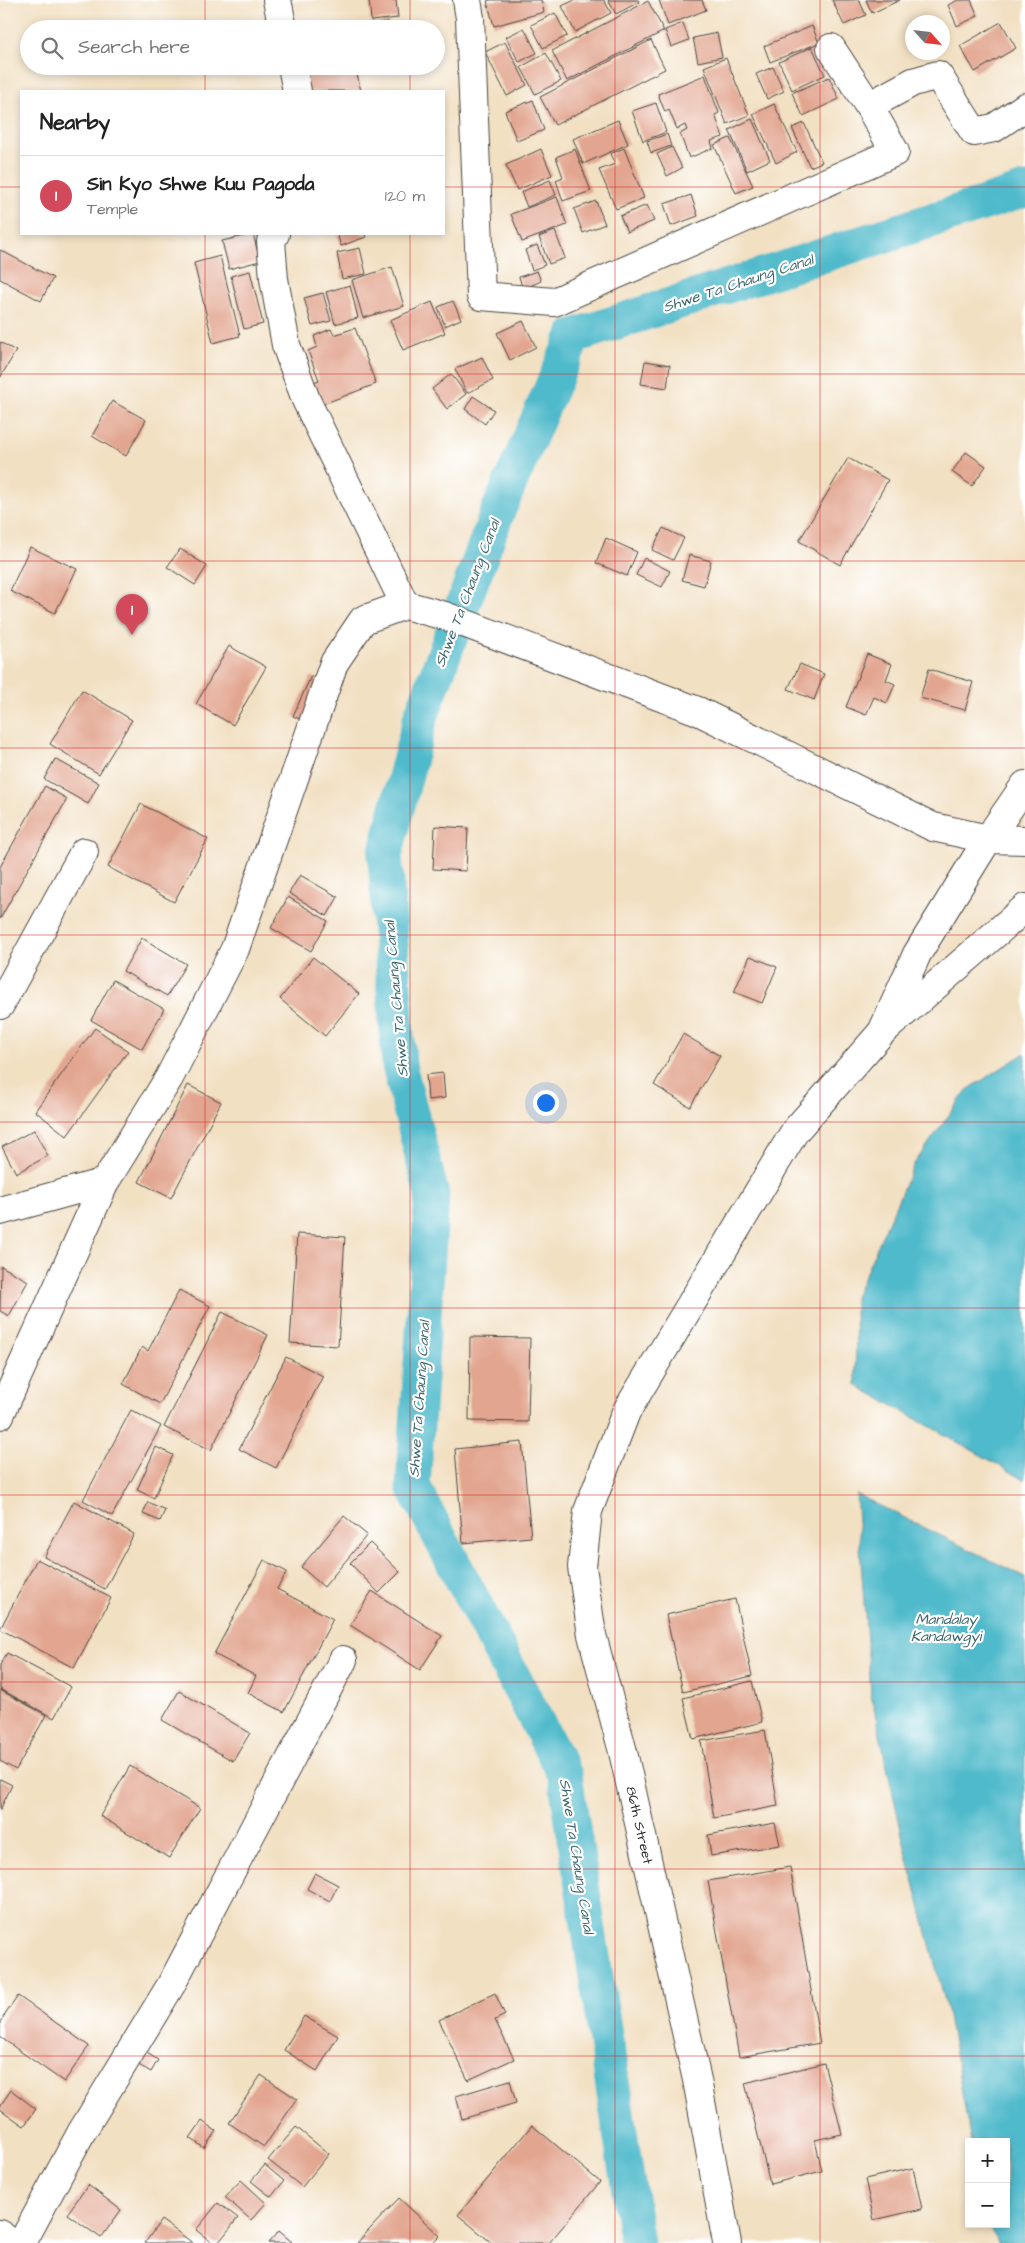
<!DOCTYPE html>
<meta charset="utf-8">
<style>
:root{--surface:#fff;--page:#f2f2f2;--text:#222;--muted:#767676;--line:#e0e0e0;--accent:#d1495b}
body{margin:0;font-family:"Architects Daughter",sans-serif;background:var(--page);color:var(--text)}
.controls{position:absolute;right:15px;bottom:15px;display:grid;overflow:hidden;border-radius:0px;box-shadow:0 2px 8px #0003}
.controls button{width:45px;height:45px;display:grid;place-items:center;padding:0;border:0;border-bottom:1px solid var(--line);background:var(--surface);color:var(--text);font:25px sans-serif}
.compass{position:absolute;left:905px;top:15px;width:45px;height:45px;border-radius:50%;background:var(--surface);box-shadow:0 2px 8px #0003;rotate:117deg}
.you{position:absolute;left:545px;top:1102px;width:18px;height:18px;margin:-12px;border:4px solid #fff;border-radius:50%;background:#1a73e8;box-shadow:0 0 0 8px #1a73e833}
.badge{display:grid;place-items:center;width:32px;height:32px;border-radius:50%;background:var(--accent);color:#fff;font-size:16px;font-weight:700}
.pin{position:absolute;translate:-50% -41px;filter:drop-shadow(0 1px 2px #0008)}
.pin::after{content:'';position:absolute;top:26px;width:18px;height:15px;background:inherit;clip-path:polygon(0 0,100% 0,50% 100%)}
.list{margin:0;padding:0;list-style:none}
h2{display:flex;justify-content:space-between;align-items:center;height:65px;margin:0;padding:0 20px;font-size:21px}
h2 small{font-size:16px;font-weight:400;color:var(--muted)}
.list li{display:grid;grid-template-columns:32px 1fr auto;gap:15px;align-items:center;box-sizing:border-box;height:80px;padding:0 20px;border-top:1px solid var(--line)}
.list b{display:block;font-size:19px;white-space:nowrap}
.list p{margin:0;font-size:16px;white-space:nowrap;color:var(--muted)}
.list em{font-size:16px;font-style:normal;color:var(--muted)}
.icon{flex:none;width:28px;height:28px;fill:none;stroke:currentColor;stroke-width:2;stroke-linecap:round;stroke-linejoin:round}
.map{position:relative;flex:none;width:1025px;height:2243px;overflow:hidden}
.search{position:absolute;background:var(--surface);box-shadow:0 2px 8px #0003;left:20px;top:20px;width:425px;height:55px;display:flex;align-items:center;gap:12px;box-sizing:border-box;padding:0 18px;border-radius:28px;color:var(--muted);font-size:19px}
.panel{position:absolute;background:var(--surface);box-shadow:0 2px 8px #0003;left:20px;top:90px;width:425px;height:145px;border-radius:0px}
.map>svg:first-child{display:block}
</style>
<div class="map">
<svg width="1025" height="2243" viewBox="0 0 1025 2243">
<rect width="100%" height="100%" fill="#fff"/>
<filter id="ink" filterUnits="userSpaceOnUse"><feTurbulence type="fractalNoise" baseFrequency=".02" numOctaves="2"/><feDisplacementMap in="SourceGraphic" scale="10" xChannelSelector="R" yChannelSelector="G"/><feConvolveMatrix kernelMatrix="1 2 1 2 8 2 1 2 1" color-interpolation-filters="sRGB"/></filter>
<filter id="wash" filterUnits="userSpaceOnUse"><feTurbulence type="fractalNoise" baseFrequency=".0096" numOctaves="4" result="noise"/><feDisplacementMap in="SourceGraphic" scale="20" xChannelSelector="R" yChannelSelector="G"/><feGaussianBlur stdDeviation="1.12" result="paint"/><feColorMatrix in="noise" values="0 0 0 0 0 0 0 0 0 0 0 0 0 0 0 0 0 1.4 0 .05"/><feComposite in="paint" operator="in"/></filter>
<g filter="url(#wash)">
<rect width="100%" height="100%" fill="#f2e0c3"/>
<g fill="#4fbacb" stroke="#3d727b">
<polygon points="1025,1053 1025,1480 856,1385 855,1297 914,1164 967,1090"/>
<polygon points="856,1494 1025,1577 1025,2243 997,2243 990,2224 1006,2224 1006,2142 971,2142 947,2010 905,1848 871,1695"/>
</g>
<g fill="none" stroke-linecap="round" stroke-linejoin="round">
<polyline stroke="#4fbacb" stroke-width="35" points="637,2243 565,1775 413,1486 432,1195 399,1065 385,855 421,716 498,511 574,336 1025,190"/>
</g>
<g id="blocks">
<g fill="#e2a58f">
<polygon points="369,0 396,0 398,18 371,21"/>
<polygon points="491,0 541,0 544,12 494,26 487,1"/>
<polygon points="575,0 604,0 611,13 575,32 562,6"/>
<polygon points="608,0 638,0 639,2 616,14"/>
<polygon points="659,0 702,0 706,10 668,25"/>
<polygon points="832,0 859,0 866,15 844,25"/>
<polygon points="866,0 900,0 872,13"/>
<polygon points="958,0 971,0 978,16 957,26 948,5"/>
<polygon points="648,1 664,31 567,81 552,51"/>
<polygon points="555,13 567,36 543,48 531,25"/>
<polygon points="388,22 389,29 368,29 368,25"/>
<polygon points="1001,22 1016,48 975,72 960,46"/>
<polygon points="683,23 689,40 671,47 665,30"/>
<polygon points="812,26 819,43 770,62 764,46"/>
<polygon points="524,28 537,53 519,62 506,37"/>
<polygon points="717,33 722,57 698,62 693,38"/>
<polygon points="651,40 665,69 555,125 540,97"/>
<polygon points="505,42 527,85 507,96 485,52"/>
<polygon points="812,47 825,75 792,90 779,62"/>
<polygon points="546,53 561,81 535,94 521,67"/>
<polygon points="726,58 749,115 727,124 704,67"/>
<polygon points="295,66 355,66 361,91 302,91"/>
<polygon points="773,67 784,91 767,99 756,74"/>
<polygon points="705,75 719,113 715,115 723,137 711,141 713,148 689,158 680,134 687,130 685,125 677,129 669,110 665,112 658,94"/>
<polygon points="829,77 839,99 803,116 792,93"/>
<polygon points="533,100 544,130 517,141 505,111"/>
<polygon points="656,103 666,132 643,141 632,111"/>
<polygon points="774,104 797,152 776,163 753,114"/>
<polygon points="752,119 770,160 747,171 729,130"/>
<polygon points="618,120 628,144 583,164 573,139"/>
<polygon points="804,123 822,162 810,167 792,128"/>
<polygon points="667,134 671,146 651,153 647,141"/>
<polygon points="730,138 753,186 736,193 714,145"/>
<polygon points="672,147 682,168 667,176 657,154"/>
<polygon points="624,148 644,198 616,209 599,170 615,164 610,154"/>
<polygon points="541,149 552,175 517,190 506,165"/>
<polygon points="575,149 591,191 563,201 556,180 563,177 556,157"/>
<polygon points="550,180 556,195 527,207 521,192"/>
<polygon points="691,195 698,216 671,226 664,204"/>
<polygon points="557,197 567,225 522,242 511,214"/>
<polygon points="596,201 605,224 583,233 574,209"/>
<polygon points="647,205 654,221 627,232 620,216"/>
<polygon points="555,231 565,258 549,264 539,237"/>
<polygon points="253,234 260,261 229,269 222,241"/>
<polygon points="337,234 365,234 366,237 341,246"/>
<polygon points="537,245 545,265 532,270 525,250"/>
<polygon points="360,248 366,274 342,279 337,253"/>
<polygon points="0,250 53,278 41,301 0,279"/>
<polygon points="220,256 240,336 213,343 194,263"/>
<polygon points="392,267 404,306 363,318 352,280"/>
<polygon points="250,271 263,324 244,329 231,276"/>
<polygon points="537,271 541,281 523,289 519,277"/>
<polygon points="350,285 358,318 335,324 326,292"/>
<polygon points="323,293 331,321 312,326 304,298"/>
<polygon points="453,301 461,319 445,326 438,307"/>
<polygon points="432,302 445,333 403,350 390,320"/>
<polygon points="523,321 536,347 510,360 497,333"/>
<polygon points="355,328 376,384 323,404 314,382 319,380 308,351 317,347 314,336 331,329 334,335"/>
<polygon points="0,342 16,351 0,378"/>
<polygon points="482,357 493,380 467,393 455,369"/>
<polygon points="645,361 670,365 667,388 641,384"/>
<polygon points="451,374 466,394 447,409 432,389"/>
<polygon points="473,396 494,410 485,424 465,409"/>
<polygon points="112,401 146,420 126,456 92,436"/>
<polygon points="966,452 986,466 972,486 952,472"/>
<polygon points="848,458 888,480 840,565 799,541"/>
<polygon points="663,528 684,538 673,560 652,550"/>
<polygon points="606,538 637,552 627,576 596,563"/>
<polygon points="30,547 77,569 55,613 10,591"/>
<polygon points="180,549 207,566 195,585 167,567"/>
<polygon points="689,555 711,561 704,586 682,580"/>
<polygon points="644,558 670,571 662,587 636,575"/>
<polygon points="229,646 266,667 233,725 196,704"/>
<polygon points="867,654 892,664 886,680 895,684 887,703 874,697 866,715 846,707"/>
<polygon points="800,664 824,674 814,700 788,689"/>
<polygon points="929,669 973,682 965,710 920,698"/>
<polygon points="311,676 325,683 306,722 293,716"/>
<polygon points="82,690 132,720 99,774 50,744"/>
<polygon points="55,759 99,783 88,804 44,779"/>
<polygon points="45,786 67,799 0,919 0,867"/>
<polygon points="141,804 208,839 174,902 108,867"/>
<polygon points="435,826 468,828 466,871 433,869"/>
<polygon points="300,875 338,897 327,916 289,893"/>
<polygon points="288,897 328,921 311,951 271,928"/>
<polygon points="142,938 186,964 167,996 123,971"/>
<polygon points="750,956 777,967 762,1003 734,992"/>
<polygon points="313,957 359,994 325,1036 280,999"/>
<polygon points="113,980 164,1009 142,1049 91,1020"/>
<polygon points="95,1028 128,1051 67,1136 35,1111"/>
<polygon points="683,1034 720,1056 690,1107 654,1085"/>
<polygon points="443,1073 445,1098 428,1100 426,1075"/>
<polygon points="188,1085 221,1102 171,1198 139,1182"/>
<polygon points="34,1130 48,1156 16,1173 2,1147"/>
<polygon points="297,1234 345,1237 338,1346 290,1343"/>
<polygon points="1,1266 28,1281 9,1316 0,1311"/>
<polygon points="179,1290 210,1306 160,1404 123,1384 142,1347 148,1351"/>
<polygon points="222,1312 268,1335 211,1450 164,1427"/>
<polygon points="470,1337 530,1338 528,1422 469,1421"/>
<polygon points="286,1357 323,1376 276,1468 239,1449"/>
<polygon points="131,1410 161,1426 112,1516 83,1500"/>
<polygon points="522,1442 531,1537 463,1543 455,1449"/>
<polygon points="156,1447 173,1455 154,1498 137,1490"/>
<polygon points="74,1501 134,1534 105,1589 44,1557"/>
<polygon points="148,1502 165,1510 160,1521 143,1514"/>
<polygon points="344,1516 367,1535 324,1587 301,1567"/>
<polygon points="370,1543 400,1572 379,1593 350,1563"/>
<polygon points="37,1559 111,1598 74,1668 0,1629"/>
<polygon points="264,1560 287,1572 277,1589 333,1619 284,1712 248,1693 256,1676 214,1654"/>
<polygon points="372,1591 442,1636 420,1670 350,1625"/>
<polygon points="735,1599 752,1676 683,1692 666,1615"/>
<polygon points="7,1653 71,1687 54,1718 0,1689 0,1665"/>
<polygon points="752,1681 762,1722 693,1739 683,1698"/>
<polygon points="0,1690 46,1715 16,1770 0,1761"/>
<polygon points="179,1691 250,1733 233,1761 162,1720"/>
<polygon points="765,1730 778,1806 714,1818 701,1741"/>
<polygon points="130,1766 200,1808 169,1858 100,1816"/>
<polygon points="0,1779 12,1785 0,1810"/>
<polygon points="775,1823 780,1845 711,1856 708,1835"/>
<polygon points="790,1867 820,2043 739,2057 708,1881"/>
<polygon points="315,1873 338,1885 330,1901 307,1889"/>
<polygon points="495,1993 505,2015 495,2020 514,2059 468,2080 439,2020"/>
<polygon points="18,1996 89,2046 64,2082 0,2037 0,2022"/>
<polygon points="304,2016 338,2036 317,2071 284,2050"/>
<polygon points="142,2050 158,2060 151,2072 135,2063"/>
<polygon points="824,2063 842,2134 815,2140 822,2171 770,2184 745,2083"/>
<polygon points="261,2075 297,2099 264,2147 229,2123"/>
<polygon points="510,2080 516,2103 462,2119 456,2096"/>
<polygon points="11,2090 36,2109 24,2126 0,2109 0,2106"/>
<polygon points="202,2121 216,2131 204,2148 190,2138"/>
<polygon points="532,2125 600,2182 549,2243 492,2243 458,2215"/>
<polygon points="296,2127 329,2154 302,2187 268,2160"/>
<polygon points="265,2165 284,2181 271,2197 251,2181"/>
<polygon points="913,2168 922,2209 874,2220 865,2179"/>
<polygon points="241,2180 266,2203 251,2220 225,2197"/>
<polygon points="88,2185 121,2210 101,2238 67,2214"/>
<polygon points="399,2198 440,2236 433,2243 357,2243"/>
<polygon points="218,2203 238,2218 218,2243 213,2243 196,2230"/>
<polygon points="161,2220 193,2243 145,2243"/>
<polygon points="279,2231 293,2243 268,2243"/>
</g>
</g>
</g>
<g filter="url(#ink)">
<use href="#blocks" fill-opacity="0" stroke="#494642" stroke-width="1"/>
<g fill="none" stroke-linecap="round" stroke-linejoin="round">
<g stroke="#494642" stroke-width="30">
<g id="minor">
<polyline points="277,0 283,29"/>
<polyline points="467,0 470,18 481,296 554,302 895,152 869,106 831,48"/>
<polyline points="292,66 297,91"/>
<polyline points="869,106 913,82 938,75 974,132 994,128 1025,107"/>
<polyline points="275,234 271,241 274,279 286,345 306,400 405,605"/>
<polyline points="0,1005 84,852"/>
<polyline points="882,1032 917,954 988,839 1025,785"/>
<polyline points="0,1211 105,1182"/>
<polyline points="0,1415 105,1182 169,1078 235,949 334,663 363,620 405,605 445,616 698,711 933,827 988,839 1025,840"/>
<polyline points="22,2243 81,2133 171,1985 343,1660"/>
</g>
</g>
<g stroke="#494642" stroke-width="30">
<polyline id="secondary" points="727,2243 697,2080 623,1752 592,1635 582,1567 588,1511 626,1412 795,1131 882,1032 1025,908"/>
</g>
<g stroke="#494642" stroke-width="30">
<polyline id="primary" points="0,2234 10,2243"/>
</g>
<use href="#minor" stroke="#fff" stroke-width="28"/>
<use href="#secondary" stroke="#fff" stroke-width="28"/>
<use href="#primary" stroke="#fff" stroke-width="28"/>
</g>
</g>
<path fill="none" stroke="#d62828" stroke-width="1" stroke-opacity="0.55" d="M205,0V29M410,0V29M615,0V2243M820,0V2243M205,66V91M410,66V91M0,187H21M444,187H1025M205,234V2243M410,234V2243M0,374H1025M0,561H1025M0,748H1025M0,935H1025M0,1122H1025M0,1308H1025M0,1495H1025M0,1682H1025M0,1869H1025M0,2056H1025"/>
<g text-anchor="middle" stroke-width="4.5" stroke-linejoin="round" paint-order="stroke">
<g font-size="14" fill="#2b2b2b" stroke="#fff">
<text transform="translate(640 1825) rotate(77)" y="5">86th Street</text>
</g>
<g font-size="15" font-style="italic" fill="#39646b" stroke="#fff">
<text transform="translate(738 283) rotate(-18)" y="5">Shwe Ta Chaung Canal</text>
<text transform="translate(467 593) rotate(-69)" y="5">Shwe Ta Chaung Canal</text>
<text transform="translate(396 999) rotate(-95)" y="5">Shwe Ta Chaung Canal</text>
<text transform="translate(419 1399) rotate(-86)" y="5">Shwe Ta Chaung Canal</text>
<text x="946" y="1624">Mandalay<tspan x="946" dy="17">Kandawgyi</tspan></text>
<text transform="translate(577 1856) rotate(81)" y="5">Shwe Ta Chaung Canal</text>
</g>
</g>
</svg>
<div class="controls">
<button>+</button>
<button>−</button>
</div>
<svg class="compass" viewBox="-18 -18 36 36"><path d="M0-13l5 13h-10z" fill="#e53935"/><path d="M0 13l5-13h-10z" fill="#767676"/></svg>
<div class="you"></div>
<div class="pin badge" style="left:132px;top:635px">1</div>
<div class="search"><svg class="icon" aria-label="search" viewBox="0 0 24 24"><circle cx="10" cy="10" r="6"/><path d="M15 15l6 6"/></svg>Search here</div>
<section class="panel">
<h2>Nearby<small></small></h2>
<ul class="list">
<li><span class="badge">1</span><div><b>Sin Kyo Shwe Kuu Pagoda</b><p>Temple</p></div><em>120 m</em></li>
</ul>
</section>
</div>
